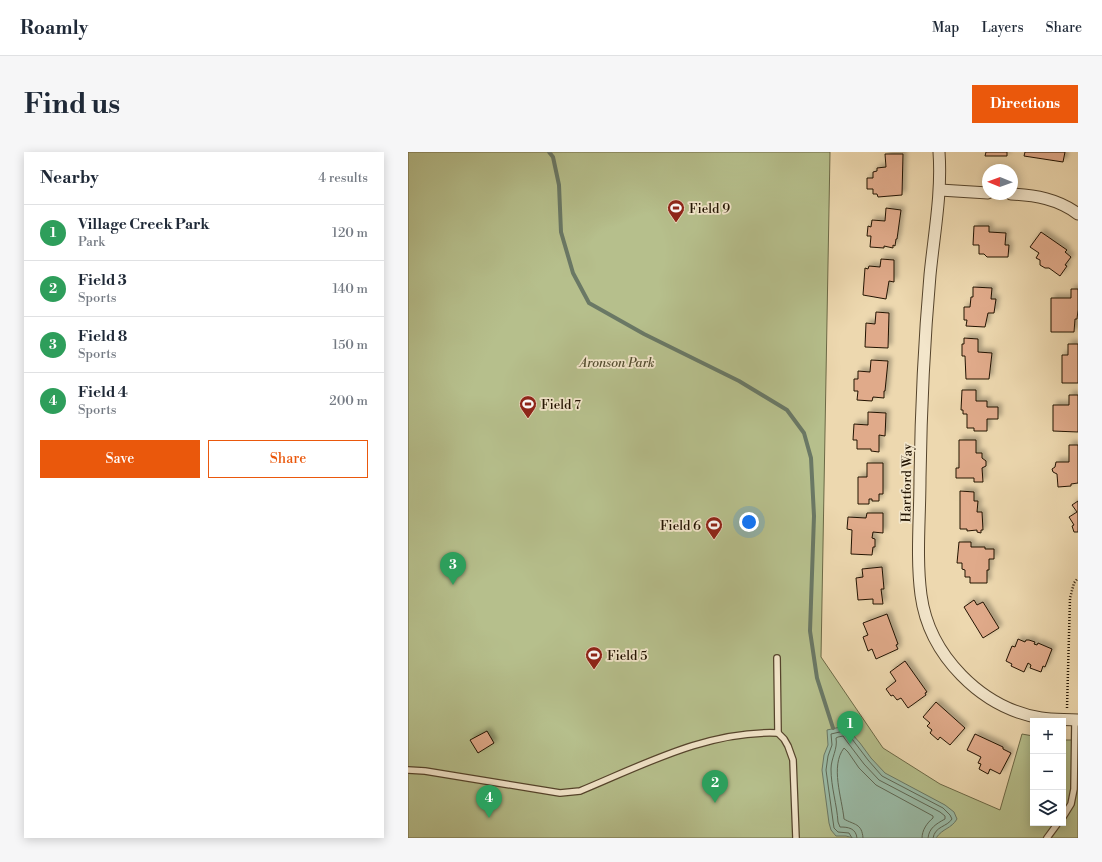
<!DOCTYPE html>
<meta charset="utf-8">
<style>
:root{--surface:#fff;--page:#f6f6f7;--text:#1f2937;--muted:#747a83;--line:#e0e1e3;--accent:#ea580c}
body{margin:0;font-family:"Libre Bodoni",serif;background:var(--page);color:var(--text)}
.controls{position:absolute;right:12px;bottom:12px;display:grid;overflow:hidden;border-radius:0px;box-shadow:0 2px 10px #0003}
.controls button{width:36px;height:36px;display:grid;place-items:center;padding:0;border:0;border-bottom:1px solid var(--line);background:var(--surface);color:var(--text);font:20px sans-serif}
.compass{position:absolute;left:574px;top:12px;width:36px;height:36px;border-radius:50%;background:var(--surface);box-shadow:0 2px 10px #0003;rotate:271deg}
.you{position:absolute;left:341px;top:370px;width:14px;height:14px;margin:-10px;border:3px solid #fff;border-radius:50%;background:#1a73e8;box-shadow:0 0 0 6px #1a73e833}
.badge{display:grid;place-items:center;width:26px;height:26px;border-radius:50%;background:var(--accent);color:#fff;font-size:13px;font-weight:700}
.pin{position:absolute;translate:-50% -33px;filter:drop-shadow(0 1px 2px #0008)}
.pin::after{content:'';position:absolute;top:21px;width:14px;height:12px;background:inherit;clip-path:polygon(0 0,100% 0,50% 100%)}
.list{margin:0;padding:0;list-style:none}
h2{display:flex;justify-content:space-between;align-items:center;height:52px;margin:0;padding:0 16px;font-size:17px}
h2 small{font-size:13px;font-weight:400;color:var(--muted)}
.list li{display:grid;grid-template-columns:26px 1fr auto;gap:12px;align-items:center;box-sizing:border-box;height:56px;padding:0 16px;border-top:1px solid var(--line)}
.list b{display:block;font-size:15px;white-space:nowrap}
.list p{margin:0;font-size:13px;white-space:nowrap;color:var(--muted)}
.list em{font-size:13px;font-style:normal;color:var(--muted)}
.actions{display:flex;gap:8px;padding:12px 16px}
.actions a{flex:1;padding:9px 0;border:1px solid var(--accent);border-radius:0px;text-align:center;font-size:14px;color:var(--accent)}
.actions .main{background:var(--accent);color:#fff}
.icon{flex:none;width:22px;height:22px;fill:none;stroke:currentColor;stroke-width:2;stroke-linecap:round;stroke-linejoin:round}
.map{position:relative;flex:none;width:670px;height:686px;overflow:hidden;border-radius:0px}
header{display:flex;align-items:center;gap:24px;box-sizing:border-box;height:56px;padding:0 20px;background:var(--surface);border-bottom:1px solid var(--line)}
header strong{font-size:19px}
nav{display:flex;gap:22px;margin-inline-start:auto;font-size:14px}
.intro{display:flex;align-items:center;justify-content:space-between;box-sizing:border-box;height:96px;padding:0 24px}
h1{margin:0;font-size:28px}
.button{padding:10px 18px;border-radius:0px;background:var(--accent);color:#fff;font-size:14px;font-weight:700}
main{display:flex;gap:24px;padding:0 24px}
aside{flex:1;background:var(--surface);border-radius:0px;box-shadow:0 2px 10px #0003}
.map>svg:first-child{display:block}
</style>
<header>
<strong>Roamly</strong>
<nav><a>Map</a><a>Layers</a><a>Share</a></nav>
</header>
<div class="intro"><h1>Find us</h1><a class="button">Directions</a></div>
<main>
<aside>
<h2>Nearby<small>4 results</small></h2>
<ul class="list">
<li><span class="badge" style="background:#2e9e5b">1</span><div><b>Village Creek Park</b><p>Park</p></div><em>120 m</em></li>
<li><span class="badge" style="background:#2e9e5b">2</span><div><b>Field 3</b><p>Sports</p></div><em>140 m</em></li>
<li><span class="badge" style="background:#2e9e5b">3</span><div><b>Field 8</b><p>Sports</p></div><em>150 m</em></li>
<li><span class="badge" style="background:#2e9e5b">4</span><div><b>Field 4</b><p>Sports</p></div><em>200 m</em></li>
</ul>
<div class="actions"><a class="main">Save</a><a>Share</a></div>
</aside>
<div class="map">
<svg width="670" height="686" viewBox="0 0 670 686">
<defs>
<filter id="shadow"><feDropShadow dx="3.5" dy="-3.5" stdDeviation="2" flood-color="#0004"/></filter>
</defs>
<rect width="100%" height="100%" fill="#edd8af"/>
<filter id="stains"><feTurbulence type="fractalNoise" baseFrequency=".005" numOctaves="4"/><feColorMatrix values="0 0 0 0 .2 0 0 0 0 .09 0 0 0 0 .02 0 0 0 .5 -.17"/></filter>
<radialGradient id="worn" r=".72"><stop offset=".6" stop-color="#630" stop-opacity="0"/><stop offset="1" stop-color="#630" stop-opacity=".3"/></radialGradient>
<polygon fill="#b6bf8c" stroke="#6c6946" points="0,0 422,0 413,505 475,596 532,632 592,658 614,582 625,584 625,671 655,671 655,588 670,588 670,686 0,686"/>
<path fill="#9abba7" stroke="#6a7865" d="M437,574L452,591L463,606L477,621L537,653L546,660L549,667C543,677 535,676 528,686H445L438,684H428L423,678L421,671L414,618L416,603L420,593L419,578Z"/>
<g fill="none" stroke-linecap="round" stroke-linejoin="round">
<g stroke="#5e6754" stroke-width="1">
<path d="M444,686L441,681L430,680L426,676L418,618L420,604L424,593L423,582L436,579L441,583L460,608L474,624L535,656L542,663L544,667C539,675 527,674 525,686"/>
<path d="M449,686C448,676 440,675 432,675L430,670C429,653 423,635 423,617C423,606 430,597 428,586L430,585L435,584L437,587L456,612L471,628L532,660L537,664V667C528,672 521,676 520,686"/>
<path d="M455,686C454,671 446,673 436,667C434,646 422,614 436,596L440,600L451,616L468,633L525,664V666C519,671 514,678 514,686"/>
</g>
<polyline stroke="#6a7865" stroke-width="4" points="141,0 145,5 151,33 153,80 165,121 181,151 236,182 331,229 379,258 396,281 403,306 406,364 402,479 409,526 425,576"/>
</g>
<g fill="#e0aa8a" stroke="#221301" filter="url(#shadow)">
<polygon points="578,0 599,0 599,4 577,4"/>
<polygon points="617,0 657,0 655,10 616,4"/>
<polygon points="477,2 495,2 494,43 470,45 469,42 465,42 465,37 459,37 459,26 465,26 465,20 469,19 469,16 478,15"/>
<polygon points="478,56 493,58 489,87 488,87 487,94 485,93 485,96 476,94 476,96 462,95 463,84 459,84 460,74 463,75 464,68 477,69"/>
<polygon points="566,74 581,74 581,80 598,81 597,93 601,93 600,105 579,105 576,102 571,102 571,93 565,93"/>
<polygon points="633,80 659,98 657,100 663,105 657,113 659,114 652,124 641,116 637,116 632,113 632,108 628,106 631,101 622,95"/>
<polygon points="473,107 486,108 486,130 481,129 478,147 455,143 457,116 460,117 461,114 472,115"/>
<polygon points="565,135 584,136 583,147 588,147 586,161 580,161 577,175 558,174 559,168 556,168 556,155 562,155 563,145 565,145"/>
<polygon points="663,137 670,137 670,158 669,167 667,167 666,180 643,180 643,146 663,146"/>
<polygon points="468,160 481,161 480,196 457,195 458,171 467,172"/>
<polygon points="556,186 570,187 570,200 584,201 581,227 558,227 557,204 554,204 554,192 556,192"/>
<polygon points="660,192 670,192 670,231 654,231 654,203 660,203"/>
<polygon points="463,208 480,209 477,239 476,239 476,246 465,245 464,249 449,248 450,239 446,239 446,227 450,227 450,219 462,220"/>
<polygon points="554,238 568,238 568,249 579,249 579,255 590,255 590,267 579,267 579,279 566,279 566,276 559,276 559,262 555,262 555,258 553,258"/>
<polygon points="661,243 670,243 670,280 645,279 645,253 661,253"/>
<polygon points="460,260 478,261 477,284 471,283 471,300 463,299 463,297 449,297 449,288 445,288 446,272 460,273"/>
<polygon points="551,288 568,288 568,301 574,301 574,306 578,309 578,314 574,316 575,330 566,330 566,326 548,326 548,316 551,316"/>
<polygon points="661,293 670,293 670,331 663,332 663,334 650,335 649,322 645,320 644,317 647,315 648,310 661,310"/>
<polygon points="459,311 475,311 475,342 471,342 471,349 464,349 464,347 461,347 461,352 450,352 450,325 459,325"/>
<polygon points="552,339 566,340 566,349 570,349 569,360 574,360 575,378 573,378 573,381 569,380 569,378 559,379 559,377 552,377"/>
<polygon points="670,349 670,380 666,380 664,374 666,373 661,365 669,360 664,353"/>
<polygon points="459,361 475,361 475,381 465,380 464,386 467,387 467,395 465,395 464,403 443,402 444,378 439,377 440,365 458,366"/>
<polygon points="551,390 563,390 563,395 577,395 577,397 586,397 586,407 581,407 581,418 579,418 579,431 562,431 562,425 557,425 557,418 554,417 554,411 549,411"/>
<polygon points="474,415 476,437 473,437 475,452 465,452 465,447 450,448 448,426 455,425 454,417"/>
<polygon points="566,448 569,453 575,450 591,476 575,486 556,455"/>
<polygon points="479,462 490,492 488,493 490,497 468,507 464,497 460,499 455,485 460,483 455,471"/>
<polygon points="610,487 617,490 618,488 621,488 627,490 626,492 629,493 630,491 644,497 637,515 635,514 633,520 622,516 623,513 620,511 616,520 603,514 604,512 598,509 604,494 607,495"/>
<polygon points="497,509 519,540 517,541 518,543 500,556 493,546 489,548 485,543 483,544 478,537 488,529 482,520"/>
<polygon points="528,550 557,576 542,593 532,585 530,588 522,581 524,578 519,574 522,571 515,565"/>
<polygon points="79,579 86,591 70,601 62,588"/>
<polygon points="567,582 595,595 595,597 603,601 592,622 582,617 580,622 571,617 573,612 570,611 573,605 559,598"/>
</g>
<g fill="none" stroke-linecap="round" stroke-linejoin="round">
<g stroke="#55442c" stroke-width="8">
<g id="service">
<polyline points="370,581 376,587 380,594 385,608 388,686"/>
<path d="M0,618L17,619L152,641L172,639C235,613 300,578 370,581L369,506"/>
<polyline points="655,665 663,652 666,637 667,568"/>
<polyline points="639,686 650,671"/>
</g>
</g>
<g stroke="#55442c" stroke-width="13">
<g id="minor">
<path d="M531,0C534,41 526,82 522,123C516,191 513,258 512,326C512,365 508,405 513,443C521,503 573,556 633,566C646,568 658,567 670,568"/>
<polyline points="532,38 580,41"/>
<path d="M603,42C627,43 650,47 670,62"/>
</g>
</g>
<polyline stroke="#221301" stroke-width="2.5" stroke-dasharray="1 2" stroke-linecap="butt" points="659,556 662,446 666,431 670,426"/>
<use href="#service" stroke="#f3e6cb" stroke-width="5.5"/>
<use href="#minor" stroke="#f3e6cb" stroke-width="11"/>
</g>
<defs>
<g id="stadium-pin" transform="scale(0.9)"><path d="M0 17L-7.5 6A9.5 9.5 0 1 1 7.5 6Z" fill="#8f2418" stroke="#f3e6cb"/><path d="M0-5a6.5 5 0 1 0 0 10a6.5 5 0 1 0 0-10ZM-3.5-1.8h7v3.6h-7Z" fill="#fff"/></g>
</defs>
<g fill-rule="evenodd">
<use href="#stadium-pin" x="268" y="56"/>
<use href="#stadium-pin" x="120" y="252"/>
<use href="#stadium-pin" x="306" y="373"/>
<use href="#stadium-pin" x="186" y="503"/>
</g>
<g text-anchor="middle" stroke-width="3.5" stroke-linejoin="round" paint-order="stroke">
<g font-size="13" fill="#221301" stroke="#f3e6cb" text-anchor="start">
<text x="281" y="61">Field 9</text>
<text x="133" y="257">Field 7</text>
<text x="293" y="378" text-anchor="end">Field 6</text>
<text x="199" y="508">Field 5</text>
</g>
<g font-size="13" font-style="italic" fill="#564f32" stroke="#f3e6cb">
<text x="209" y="215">Aronson Park</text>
</g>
<g font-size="13" fill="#221301" stroke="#f3e6cb">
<text transform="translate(498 331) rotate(-89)" y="5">Hartford Way</text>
</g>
</g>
<rect width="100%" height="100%" filter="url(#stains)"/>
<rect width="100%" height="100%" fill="url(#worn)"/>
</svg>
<div class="controls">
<button>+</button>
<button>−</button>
<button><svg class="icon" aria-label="layers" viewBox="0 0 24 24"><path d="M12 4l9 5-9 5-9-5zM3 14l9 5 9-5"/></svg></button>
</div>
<svg class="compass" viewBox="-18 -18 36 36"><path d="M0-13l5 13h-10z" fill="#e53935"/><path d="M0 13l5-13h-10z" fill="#747a83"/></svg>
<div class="you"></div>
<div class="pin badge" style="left:442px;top:592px;background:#2e9e5b">1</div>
<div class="pin badge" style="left:307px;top:651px;background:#2e9e5b">2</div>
<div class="pin badge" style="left:45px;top:433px;background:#2e9e5b">3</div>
<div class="pin badge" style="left:81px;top:666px;background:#2e9e5b">4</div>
</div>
</main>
